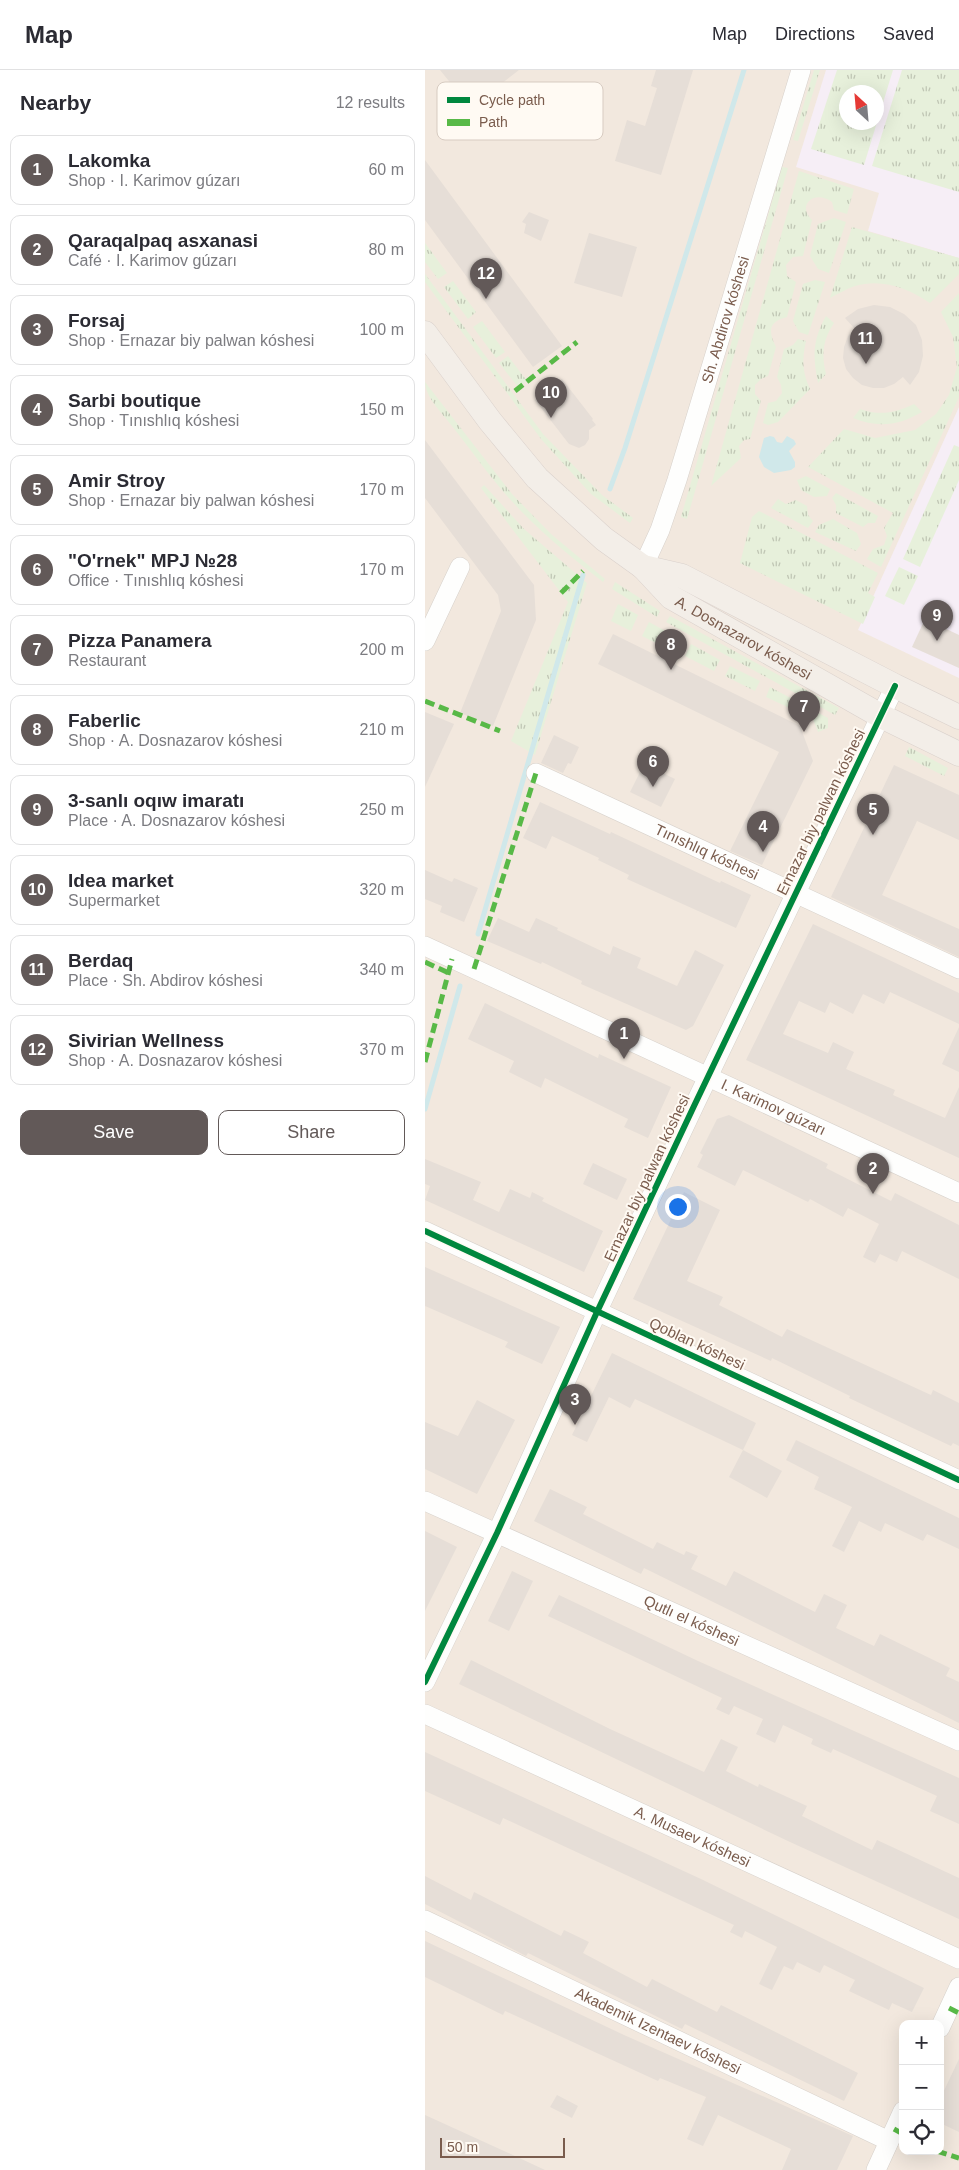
<!DOCTYPE html>
<meta charset="utf-8">
<style>
:root{--surface:#fff;--page:#f2f2f3;--text:#2b2b33;--muted:#7c7c81;--line:#e1e1e2;--accent:#625958}
body{margin:0;font-family:Arial,sans-serif;background:var(--page);color:var(--text)}
.controls{position:absolute;right:15px;bottom:15px;display:grid;overflow:hidden;border-radius:10px;box-shadow:0 5px 20px #0002}
.controls button{width:45px;height:45px;display:grid;place-items:center;padding:0;border:0;border-bottom:1px solid var(--line);background:var(--surface);color:var(--text);font:25px sans-serif}
.compass{position:absolute;left:414px;top:15px;width:45px;height:45px;border-radius:50%;background:var(--surface);box-shadow:0 5px 20px #0002;rotate:334deg}
.scale{position:absolute;left:15px;bottom:12px;width:125px;box-sizing:border-box;padding-left:5px;border:2px solid #7a5c4d;border-top:0;font-size:14px;line-height:18px;white-space:nowrap;color:#7a5c4d;-webkit-text-stroke:4px #fffaf3;paint-order:stroke}
.you{position:absolute;left:252px;top:1136px;width:18px;height:18px;margin:-12px;border:4px solid #fff;border-radius:50%;background:#1a73e8;box-shadow:0 0 0 8px #1a73e833}
.badge{display:grid;place-items:center;width:32px;height:32px;border-radius:50%;background:var(--accent);color:#fff;font-size:16px;font-weight:700}
.pin{position:absolute;translate:-50% -41px;filter:drop-shadow(0 1px 2px #0008)}
.pin::after{content:'';position:absolute;top:26px;width:18px;height:15px;background:inherit;clip-path:polygon(0 0,100% 0,50% 100%)}
.list{margin:0;padding:0;list-style:none}
h2{display:flex;justify-content:space-between;align-items:center;height:65px;margin:0;padding:0 20px;font-size:21px}
h2 small{font-size:16px;font-weight:400;color:var(--muted)}
.list li{display:grid;grid-template-columns:32px 1fr auto;gap:15px;align-items:center;box-sizing:border-box;height:70px;margin:0 10px 10px;padding:0 10px;border:1px solid var(--line);border-radius:10px}
.list b{display:block;font-size:19px;white-space:nowrap}
.list p{margin:0;font-size:16px;white-space:nowrap;color:var(--muted)}
.list em{font-size:16px;font-style:normal;color:var(--muted)}
.actions{display:flex;gap:10px;padding:15px 20px}
.actions a{flex:1;padding:11px 0;border:1px solid var(--accent);border-radius:10px;text-align:center;font-size:18px;color:var(--accent)}
.actions .main{background:var(--accent);color:#fff}
.icon{flex:none;width:28px;height:28px;fill:none;stroke:currentColor;stroke-width:2;stroke-linecap:round;stroke-linejoin:round}
.map{position:relative;flex:none;width:534px;height:2100px;overflow:hidden}
header{display:flex;align-items:center;gap:30px;box-sizing:border-box;height:70px;padding:0 25px;background:var(--surface);border-bottom:1px solid var(--line)}
header strong{font-size:24px}
nav{display:flex;gap:28px;margin-inline-start:auto;font-size:18px}
main{display:flex}
aside{flex:1;background:var(--surface)}
.map>svg:first-child{display:block}
</style>
<header>
<strong>Map</strong>
<nav><a>Map</a><a>Directions</a><a>Saved</a></nav>
</header>
<main>
<aside>
<h2>Nearby<small>12 results</small></h2>
<ul class="list">
<li><span class="badge">1</span><div><b>Lakomka</b><p>Shop · I. Karimov gúzarı</p></div><em>60 m</em></li>
<li><span class="badge">2</span><div><b>Qaraqalpaq asxanasi</b><p>Café · I. Karimov gúzarı</p></div><em>80 m</em></li>
<li><span class="badge">3</span><div><b>Forsaj</b><p>Shop · Ernazar biy palwan kóshesi</p></div><em>100 m</em></li>
<li><span class="badge">4</span><div><b>Sarbi boutique</b><p>Shop · Tınıshlıq kóshesi</p></div><em>150 m</em></li>
<li><span class="badge">5</span><div><b>Amir Stroy</b><p>Shop · Ernazar biy palwan kóshesi</p></div><em>170 m</em></li>
<li><span class="badge">6</span><div><b>&quot;O'rnek&quot; MPJ №28</b><p>Office · Tınıshlıq kóshesi</p></div><em>170 m</em></li>
<li><span class="badge">7</span><div><b>Pizza Panamera</b><p>Restaurant</p></div><em>200 m</em></li>
<li><span class="badge">8</span><div><b>Faberlic</b><p>Shop · A. Dosnazarov kóshesi</p></div><em>210 m</em></li>
<li><span class="badge">9</span><div><b>3-sanlı oqıw imaratı</b><p>Place · A. Dosnazarov kóshesi</p></div><em>250 m</em></li>
<li><span class="badge">10</span><div><b>Idea market</b><p>Supermarket</p></div><em>320 m</em></li>
<li><span class="badge">11</span><div><b>Berdaq</b><p>Place · Sh. Abdirov kóshesi</p></div><em>340 m</em></li>
<li><span class="badge">12</span><div><b>Sivirian Wellness</b><p>Shop · A. Dosnazarov kóshesi</p></div><em>370 m</em></li>
</ul>
<div class="actions"><a class="main">Save</a><a>Share</a></div>
</aside>
<div class="map">
<svg width="534" height="2100" viewBox="0 0 534 2100">
<defs>
<pattern id="grass-tufts" width="24" height="20" patternUnits="userSpaceOnUse" patternTransform="scale(1.25)"><rect width="24" height="20" fill="#e7f0db"/><path d="M3 7l-1-3M5 7V3M7 7l1-3M15 17l-1-3M17 17v-4M19 17l1-3" fill="none" stroke="#c0c6b4"/></pattern>
</defs>
<rect width="100%" height="100%" fill="#f9f5f0"/>
<path fill="#f2e8de" fill-rule="evenodd" d="M0,0H534V2100H0ZM422,22H452V52H422ZM478,1954H515V2081H478Z"/>
<g fill="#f6eef6" fill-rule="evenodd">
<path d="M401,0H534V188L443,161L454,123L371,97ZM422,22H452V52H422Z"/>
<polygon points="534,337 534,608 433,560"/>
</g>
<g fill="url(#grass-tufts)" fill-rule="evenodd">
<polygon points="389,0 395,0 373,71 368,70"/>
<path d="M412,0H468L439,95L386,79ZM422,22H452V52H422Z"/>
<polygon points="477,0 534,0 534,122 447,96"/>
<polygon points="357,97 363,98 262,449 256,447"/>
<path d="M374,101L429,119L422,144L409,140L407,132C390,119 371,135 387,150L378,186L368,187L361,195L362,206L371,212L362,247C343,252 343,261 351,277L343,306L336,309L330,315V324L336,331L325,369L319,370L314,376L316,388L286,416Z"/>
<polygon points="409,148 421,152 404,203 393,199 385,186 393,154"/>
<path d="M427,157L534,188V204L505,233C483,218 457,208 430,216C421,219 413,224 405,228Z"/>
<polygon points="0,173 22,203 13,209 0,192"/>
<polygon points="0,204 118,364 177,425 208,448 205,453 166,424 116,369 0,212"/>
<polygon points="390,210 400,212 383,265 374,262 368,251 378,214"/>
<polygon points="28,211 51,242 43,249 19,217"/>
<polygon points="534,223 534,327 456,497 442,489 448,479 459,475 462,466 459,458 468,443 383,397 419,359 450,368 490,360 511,344 524,325 532,297 528,267 516,242"/>
<path d="M401,246L409,253C398,269 396,284 401,304L393,313C388,286 387,271 401,246Z"/>
<polygon points="57,251 80,282 71,288 48,257"/>
<path d="M373,269L381,271C377,289 377,302 385,319L353,352L343,355L338,353L343,333L351,331L357,323L356,315L352,307L359,279L368,275Z"/>
<polygon points="83,286 102,311 93,317 74,293"/>
<path d="M0,312L87,424L126,464L180,509L178,512C150,490 122,468 97,442C71,416 50,385 27,356C18,344 0,327 0,312Z"/>
<path d="M489,334L497,342C473,356 453,358 428,348L435,339C455,346 470,343 489,334Z"/>
<polygon points="529,375 534,377 534,410 495,497 478,489"/>
<polygon points="381,406 405,419 402,426 389,427 376,420 372,410"/>
<polygon points="59,415 99,459 162,513 110,685 86,671 143,532 56,418"/>
<polygon points="411,423 453,446 450,453 443,453 438,457 411,443 411,435 407,428"/>
<polygon points="353,429 361,434 371,430 382,436 383,445 388,451 383,458 346,438"/>
<polygon points="334,441 453,503 443,523 450,527 438,554 315,493 327,447"/>
<polygon points="408,449 432,463 436,474 431,481 390,462 394,455"/>
<polygon points="474,497 493,506 479,535 460,526"/>
<polygon points="190,512 235,541 232,547 187,519"/>
<polygon points="193,534 213,545 206,561 186,551"/>
<polygon points="245,546 414,638 410,645 241,552"/>
<polygon points="224,552 253,568 247,581 217,566"/>
<polygon points="266,574 295,590 289,601 260,586"/>
<polygon points="305,596 335,611 330,621 300,606"/>
<polygon points="345,617 403,648 403,658 393,662 388,649 341,627"/>
<polygon points="484,677 523,698 519,706 480,686"/>
</g>
<polygon fill="#d0e8ea" points="345,366 349,367 352,372 357,373 362,366 369,370 371,374 364,381 370,392 370,397 366,400 349,403 339,397 334,387 339,368"/>
<g fill="none" stroke-linecap="round" stroke-linejoin="round">
<g stroke="#d0e8ea" stroke-width="5">
<polyline points="185,419 200,378 319,0"/>
<polyline points="53,864 158,505"/>
<polyline points="0,1039 35,916"/>
</g>
</g>
<g fill="#e6ded7">
<polygon points="15,0 94,0 67,21 61,14 40,31"/>
<polygon points="231,0 268,0 236,105 190,91 202,50 220,56 232,18 226,16"/>
<polygon points="0,90 137,276 108,297 0,150"/>
<polygon points="104,142 124,150 116,171 99,163 101,154 97,152"/>
<polygon points="164,163 212,177 197,227 149,213"/>
<polygon points="449,235 465,237 479,244 491,255 497,270 498,286 494,302 485,315 478,307 469,314 459,318 448,318 437,315 428,308 421,299 418,288 419,277 423,266 430,259 420,248 433,239"/>
<polygon points="137,309 168,349 167,350 171,355 164,360 164,369 160,375 154,378 144,374 110,330"/>
<polygon points="0,370 109,515 111,550 68,656 35,643 76,541 73,525 0,428"/>
<polygon points="500,549 534,565 534,598 487,577"/>
<polygon points="188,564 375,656 388,691 337,795 305,781 354,682 173,594"/>
<polygon points="0,642 29,654 0,717"/>
<polygon points="129,665 154,677 146,694 143,693 138,703 116,693"/>
<polygon points="219,694 250,709 236,737 205,722"/>
<polygon points="469,695 534,725 534,770 492,751 457,825 534,859 534,887 406,827"/>
<polygon points="115,732 185,764 186,762 295,813 296,811 326,825 311,858 202,809 204,805 173,790 174,788 127,766 121,779 98,768"/>
<polygon points="0,800 27,812 29,808 53,818 39,852 15,842 17,836 0,829"/>
<polygon points="73,848 104,862 111,848 133,858 132,860 185,885 188,876 216,888 212,898 252,916 270,880 299,895 268,956 261,960 156,914 157,911 117,892 116,894 62,871"/>
<polygon points="388,854 534,923 534,954 465,922 459,934 438,924 428,944 405,932 400,943 374,931 358,964 403,983 408,972 429,982 421,999 470,1020 468,1025 520,1048 534,1017 534,1088 321,990"/>
<polygon points="60,933 173,988 174,984 246,1017 223,1068 199,1057 203,1049 120,1008 116,1018 84,1002 89,991 43,969"/>
<polygon points="534,957 534,1002 517,994"/>
<polygon points="304,1045 403,1094 401,1098 466,1131 470,1123 534,1155 534,1209 477,1181 472,1192 455,1184 450,1193 438,1187 454,1154 423,1138 418,1147 385,1129 383,1132 318,1100 310,1116 272,1097 278,1085 275,1083 292,1049"/>
<polygon points="0,1089 56,1112 48,1130 74,1142 85,1119 105,1128 107,1122 119,1128 117,1131 178,1161 159,1202 0,1130 5,1116 0,1114"/>
<polygon points="168,1093 202,1109 192,1130 158,1114"/>
<polygon points="259,1122 295,1140 262,1211 298,1227 294,1235 357,1267 362,1259 506,1325 508,1320 534,1333 534,1376 528,1373 526,1376 424,1328 425,1326 347,1288 346,1291 208,1229"/>
<polygon points="0,1197 135,1257 117,1294 80,1277 83,1272 0,1236"/>
<polygon points="187,1283 331,1353 318,1380 210,1329 205,1338 184,1327 162,1372 147,1365"/>
<polygon points="52,1330 90,1350 52,1424 0,1399 0,1352 33,1366"/>
<polygon points="371,1370 534,1448 534,1479 502,1464 498,1471 460,1453 456,1462 434,1451 419,1482 407,1476 427,1437 389,1419 394,1407 361,1390"/>
<polygon points="318,1380 357,1401 342,1428 304,1407"/>
<polygon points="125,1419 162,1437 158,1444 228,1479 232,1472 259,1485 261,1481 273,1486 266,1499 301,1516 309,1501 390,1542 399,1524 422,1535 411,1558 449,1576 455,1564 525,1598 521,1606 534,1612 534,1653 219,1498 216,1504 109,1451"/>
<polygon points="0,1461 32,1477 0,1541"/>
<polygon points="87,1501 108,1511 84,1561 63,1551"/>
<polygon points="134,1525 273,1591 534,1708 534,1754 505,1741 512,1726 408,1679 406,1683 386,1674 388,1669 358,1655 350,1673 331,1664 338,1649 309,1636 304,1645 291,1639 297,1628 123,1546"/>
<polygon points="46,1590 185,1659 279,1702 296,1669 313,1677 301,1701 333,1717 334,1714 382,1736 377,1746 447,1780 452,1770 534,1808 534,1849 365,1772 34,1614"/>
<polygon points="0,1682 276,1809 499,1918 487,1942 467,1933 464,1940 424,1921 430,1910 399,1895 395,1903 372,1892 368,1900 359,1896 347,1920 334,1914 352,1877 320,1861 317,1868 305,1862 309,1855 78,1748 75,1755 0,1721"/>
<polygon points="0,1806 46,1830 49,1822 136,1866 139,1860 164,1872 158,1883 222,1917 227,1909 292,1942 296,1935 433,2003 419,2031 260,1954 257,1959 103,1883 101,1886 0,1834"/>
<polygon points="0,1871 199,1965 428,2066 412,2100 357,2100 366,2079 293,2045 278,2076 262,2069 281,2027 235,2008 233,2011 80,1941 78,1945 0,1907"/>
<polygon points="534,1989 534,2062 515,2053 515,2029"/>
<polygon points="132,2025 153,2036 147,2048 125,2037"/>
<polygon points="0,2045 79,2081 120,2100 0,2100"/>
</g>
<g fill="none" stroke-linecap="round" stroke-linejoin="round">
<g stroke="#d7d1cb" stroke-width="20">
<g id="minor">
<path id="s1" d="M218,497L235,460L252,410L376,0"/>
<polyline points="0,571 35,497"/>
<path id="s2" d="M111,703L534,899"/>
<path id="s3" d="M0,876L534,1123"/>
<polyline points="0,1161 534,1410"/>
<path id="s4" d="M0,1431L534,1671"/>
<polyline points="0,1612 72,1463 172,1242 269,1036 470,616"/>
<path id="s5" d="M0,1644L534,1889"/>
<path id="s6" d="M0,1850L464,2071"/>
<polyline points="515,1958 534,1917"/>
<polyline points="451,2100 478,2041"/>
</g>
</g>
<g stroke="#dad1cc" stroke-width="25">
<g id="major">
<path id="s7" d="M0,263L65,351L112,408L179,469L218,497L246,527L456,646L534,684"/>
<polyline points="218,497 257,506 470,616 534,647"/>
</g>
</g>
<use href="#minor" stroke="#fefefd" stroke-width="19"/>
<use href="#major" stroke="#f3eee8" stroke-width="24"/>
<g stroke="#58b947" stroke-width="5" stroke-dasharray="10 5" stroke-linecap="butt">
<polyline points="90,321 152,272"/>
<polyline points="136,523 158,501"/>
<polyline points="0,631 75,661"/>
<polyline points="0,892 24,903"/>
<polyline points="49,899 111,703"/>
<polyline points="0,992 27,889"/>
<polyline points="524,1938 534,1943"/>
<polyline points="469,2059 478,2064"/>
<polyline points="512,2081 534,2088"/>
</g>
<g stroke="#fffaf3" stroke-width="9">
<g id="cycleway">
<polyline points="0,1161 534,1410"/>
<polyline points="0,1612 72,1463 172,1242 269,1036 470,616"/>
</g>
</g>
<use href="#cycleway" stroke="#00873e" stroke-width="6"/>
</g>
<g text-anchor="middle" stroke-width="4" stroke-linejoin="round" paint-order="stroke">
<g font-size="15" fill="#7a5c4d" stroke="#fffaf3">
<text dy="5" stroke="none"><textPath href="#s1" startOffset="261">Sh. Abdirov kóshesi</textPath></text>
<text dy="5" stroke="none"><textPath href="#s7" startOffset="446">A. Dosnazarov kóshesi</textPath></text>
<text transform="translate(396 742) rotate(-64)" y="5">Ernazar biy palwan kóshesi</text>
<text dy="5" stroke="none"><textPath href="#s2" startOffset="188">Tınıshlıq kóshesi</textPath></text>
<text dy="5" stroke="none"><textPath href="#s3" startOffset="384">I. Karimov gúzarı</textPath></text>
<text transform="translate(222 1108) rotate(-65)" y="5">Ernazar biy palwan kóshesi</text>
<text transform="translate(272 1274) rotate(25)" y="5">Qoblan kóshesi</text>
<text dy="5" stroke="none"><textPath href="#s4" startOffset="292">Qutlı el kóshesi</textPath></text>
<text dy="5" stroke="none"><textPath href="#s5" startOffset="294">A. Musaev kóshesi</textPath></text>
<text dy="5" stroke="none"><textPath href="#s6" startOffset="258">Akademik Izentaev kóshesi</textPath></text>
</g>
</g>
<rect x="12" y="12" width="166" height="58" rx="8" fill="#fffaf3" stroke="#d7cbc1" stroke-width="1"/>
<rect x="22" y="27" width="23" height="6" fill="#00873e"/>
<rect x="22" y="49" width="23" height="7" fill="#58b947"/>
<g font-size="14" fill="#7a5c4d">
<text x="54" y="35">Cycle path</text>
<text x="54" y="57">Path</text>
</g>
</svg>
<div class="controls">
<button>+</button>
<button>−</button>
<button><svg class="icon" aria-label="locate" viewBox="0 0 24 24"><circle cx="12" cy="12" r="6"/><path d="M12 2v4M12 18v4M2 12h4M18 12h4"/></svg></button>
</div>
<svg class="compass" viewBox="-18 -18 36 36"><path d="M0-13l5 13h-10z" fill="#e53935"/><path d="M0 13l5-13h-10z" fill="#7c7c81"/></svg>
<div class="scale">50 m</div>
<div class="you"></div>
<div class="pin badge" style="left:199px;top:989px">1</div>
<div class="pin badge" style="left:448px;top:1124px">2</div>
<div class="pin badge" style="left:150px;top:1355px">3</div>
<div class="pin badge" style="left:338px;top:782px">4</div>
<div class="pin badge" style="left:448px;top:765px">5</div>
<div class="pin badge" style="left:228px;top:717px">6</div>
<div class="pin badge" style="left:379px;top:662px">7</div>
<div class="pin badge" style="left:246px;top:600px">8</div>
<div class="pin badge" style="left:512px;top:571px">9</div>
<div class="pin badge" style="left:126px;top:348px">10</div>
<div class="pin badge" style="left:441px;top:294px">11</div>
<div class="pin badge" style="left:61px;top:229px">12</div>
</div>
</main>
